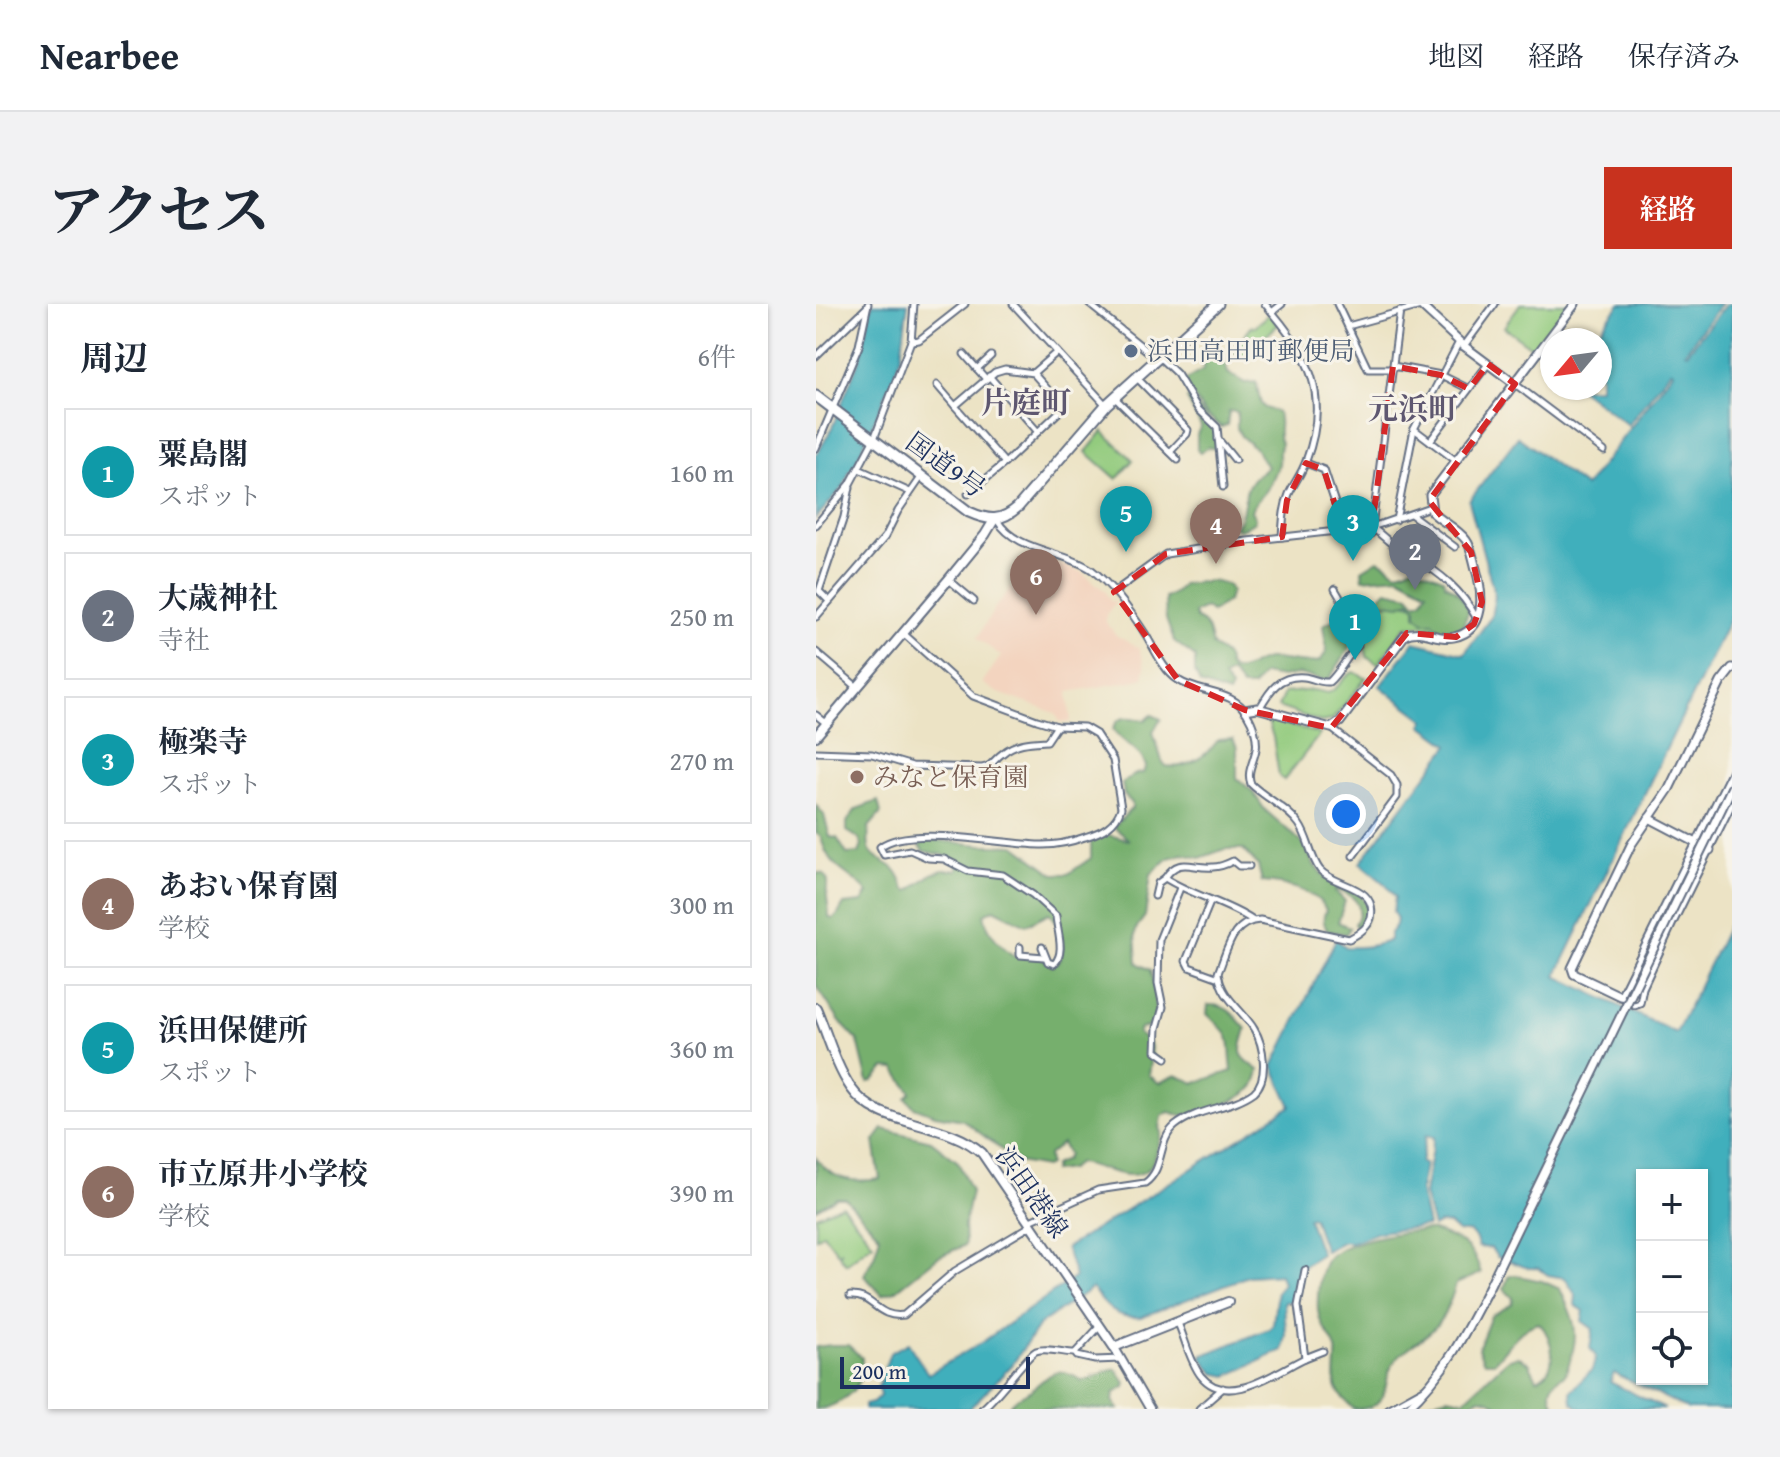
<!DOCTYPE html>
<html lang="ja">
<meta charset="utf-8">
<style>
:root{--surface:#fff;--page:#f2f2f3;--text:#1f2937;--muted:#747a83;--line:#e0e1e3;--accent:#c8321e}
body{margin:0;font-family:"Gentium Book Plus","Noto Serif JP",serif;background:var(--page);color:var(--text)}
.controls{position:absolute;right:24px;bottom:24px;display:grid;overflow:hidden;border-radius:0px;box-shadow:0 2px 6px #0004}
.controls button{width:72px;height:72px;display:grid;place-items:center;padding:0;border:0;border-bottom:2px solid var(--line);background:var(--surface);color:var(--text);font:40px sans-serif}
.compass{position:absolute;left:724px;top:24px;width:72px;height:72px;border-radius:50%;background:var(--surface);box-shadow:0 2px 6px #0004;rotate:241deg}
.scale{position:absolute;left:24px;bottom:20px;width:190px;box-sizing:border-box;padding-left:8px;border:4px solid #1b2f5e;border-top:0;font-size:22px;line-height:28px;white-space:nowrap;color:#1b2f5e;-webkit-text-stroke:6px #f7f3e8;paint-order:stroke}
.you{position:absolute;left:530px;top:510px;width:28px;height:28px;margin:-20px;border:6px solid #fff;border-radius:50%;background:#1a73e8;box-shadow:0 0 0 12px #1a73e833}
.badge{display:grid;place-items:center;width:52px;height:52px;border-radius:50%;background:var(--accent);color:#fff;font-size:26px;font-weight:700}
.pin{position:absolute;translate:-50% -66px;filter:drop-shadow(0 2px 4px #0008)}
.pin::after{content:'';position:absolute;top:42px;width:28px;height:24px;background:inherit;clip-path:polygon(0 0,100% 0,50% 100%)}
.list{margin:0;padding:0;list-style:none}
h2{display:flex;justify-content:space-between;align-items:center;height:104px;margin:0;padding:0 32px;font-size:34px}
h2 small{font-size:26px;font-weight:400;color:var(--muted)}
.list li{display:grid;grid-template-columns:52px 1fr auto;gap:24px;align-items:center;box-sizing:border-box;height:128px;margin:0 16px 16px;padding:0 16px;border:2px solid var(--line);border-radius:0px}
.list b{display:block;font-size:30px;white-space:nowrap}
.list p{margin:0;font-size:26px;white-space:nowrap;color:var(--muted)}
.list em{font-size:26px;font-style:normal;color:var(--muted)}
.icon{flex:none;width:44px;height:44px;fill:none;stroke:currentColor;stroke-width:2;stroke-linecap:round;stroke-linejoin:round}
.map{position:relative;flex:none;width:916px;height:1105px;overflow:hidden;border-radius:0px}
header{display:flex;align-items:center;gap:48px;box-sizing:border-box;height:112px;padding:0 40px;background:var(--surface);border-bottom:2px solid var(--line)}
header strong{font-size:38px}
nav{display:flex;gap:44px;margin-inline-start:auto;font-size:28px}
.intro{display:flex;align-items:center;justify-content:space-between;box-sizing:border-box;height:192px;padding:0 48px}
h1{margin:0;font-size:56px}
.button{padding:20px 36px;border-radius:0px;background:var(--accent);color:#fff;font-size:28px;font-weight:700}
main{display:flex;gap:48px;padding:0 48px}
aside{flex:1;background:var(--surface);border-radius:0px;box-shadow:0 2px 6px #0004}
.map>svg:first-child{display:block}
</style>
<header>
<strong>Nearbee</strong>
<nav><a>地図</a><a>経路</a><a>保存済み</a></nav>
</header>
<div class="intro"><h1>アクセス</h1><a class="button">経路</a></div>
<main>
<aside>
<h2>周辺<small>6件</small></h2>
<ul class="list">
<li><span class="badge" style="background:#0f9aa8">1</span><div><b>粟島閣</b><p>スポット</p></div><em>160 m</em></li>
<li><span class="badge" style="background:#6b7280">2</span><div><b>大歳神社</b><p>寺社</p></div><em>250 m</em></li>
<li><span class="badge" style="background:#0f9aa8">3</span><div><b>極楽寺</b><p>スポット</p></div><em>270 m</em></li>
<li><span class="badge" style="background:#8d6e63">4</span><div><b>あおい保育園</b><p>学校</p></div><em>300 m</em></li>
<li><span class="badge" style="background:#0f9aa8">5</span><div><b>浜田保健所</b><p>スポット</p></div><em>360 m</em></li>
<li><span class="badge" style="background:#8d6e63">6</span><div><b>市立原井小学校</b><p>学校</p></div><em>390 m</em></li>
</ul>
</aside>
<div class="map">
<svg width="916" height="1105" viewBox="0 0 916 1105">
<rect width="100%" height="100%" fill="#f7f3e8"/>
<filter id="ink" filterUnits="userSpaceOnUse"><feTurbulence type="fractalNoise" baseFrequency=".0125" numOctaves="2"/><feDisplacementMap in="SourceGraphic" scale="16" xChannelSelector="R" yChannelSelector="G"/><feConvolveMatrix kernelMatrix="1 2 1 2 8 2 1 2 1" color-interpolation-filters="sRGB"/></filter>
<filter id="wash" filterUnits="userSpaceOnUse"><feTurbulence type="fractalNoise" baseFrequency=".006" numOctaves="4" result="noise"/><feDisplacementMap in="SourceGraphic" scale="32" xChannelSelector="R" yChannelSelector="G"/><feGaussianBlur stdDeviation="1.8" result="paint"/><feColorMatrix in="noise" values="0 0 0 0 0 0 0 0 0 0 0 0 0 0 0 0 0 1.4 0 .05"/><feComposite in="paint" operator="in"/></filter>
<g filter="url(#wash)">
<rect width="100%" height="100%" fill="#ece3c5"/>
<polygon fill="#f3d4bf" points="222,252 265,268 288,286 295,298 300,297 290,311 290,318 301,332 323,344 329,364 327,374 322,376 252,388 255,418 244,418 239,409 180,388 166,379 185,352 161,334 180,302"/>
<g fill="#93cb7e" stroke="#577d6e" stroke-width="2">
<polygon points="704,0 752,0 718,45 688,23"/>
<polygon points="454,10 462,21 426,54 417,47 436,22 438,23"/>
<polygon points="287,127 317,156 301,175 270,148"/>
<path d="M588,298L616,306L632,327L605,321L590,322L562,360L551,353C551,344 546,344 543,336C533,306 568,299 588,298Z"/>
<path d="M538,368L550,374L516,416L505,418L462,403L468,389L498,386L512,389C524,384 527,372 538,368Z"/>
<polygon points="451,415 504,430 468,476 463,472 457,433"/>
<polygon points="26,901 57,939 30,960 23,951 26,947 22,949 7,929 0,934 0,912"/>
</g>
<g fill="#76af6d" stroke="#486f66" stroke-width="2" fill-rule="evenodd">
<path d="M397,48L408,53L412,69L429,79L440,78L445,100L449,104L461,108C467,119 459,128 465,139C461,148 464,151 463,160C461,166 457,174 455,179C450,191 440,194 435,207L439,214L438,218L424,226L419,223C431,210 425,190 436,176C440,171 447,168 451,163L439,144L425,132L421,124V108L413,107L411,121L405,123L390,110L369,81L370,76L387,66L389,52Z"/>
<polygon points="374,94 400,126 399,145 392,143 384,148 381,146 381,130 385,122 371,95"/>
<path d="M562,256C582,263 573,275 597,262L627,274L629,280C641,285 648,296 653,307L646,323C633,331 626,330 617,318H608L600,311V303L594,297L584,301L565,298L563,294L571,286L593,291L600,299L607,296L611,287L583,272L547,275L546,266Z"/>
<path d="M396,277L412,281L415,287L412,297L396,308L389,304L378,309L380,315C393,320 393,329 396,342C401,346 408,349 411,354C413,360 410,361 416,365C426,371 440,356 452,355C469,354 487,362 504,357L511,347L507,321L517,316L534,335L533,345L513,375L506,376L483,370L466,373L447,370L437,383H426L415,368L407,374L415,384L412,390L384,380L379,369V353L358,337L350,315L349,294L360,288L367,280Z"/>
<path d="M336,411L345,415L337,428L346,457L350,462C370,466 391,452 402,436L417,435L421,444V474L436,487L449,506L489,541L498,561L511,575L545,592L550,600L551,613L547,621L541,624L539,620C550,600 538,592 520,585L519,587L529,597L522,618L534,624L530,630L512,627C507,619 506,614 510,606C501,586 465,579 446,578L442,561L427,545H409L384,554L367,550L353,554L335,570L329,612L321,623L319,630L321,659L334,666C338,680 342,710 336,722L324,725L322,729L334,739L336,752L333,771L343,779L360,771L379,779L416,767C411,728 421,739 391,710L392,701C411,700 418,711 430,725C423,749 420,751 443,766C442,772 441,779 436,784C425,796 381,813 364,811C360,811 357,808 353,808L346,812L344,824L346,829C343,839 341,852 336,860C321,885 282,860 262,859L254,865L237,867L238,861L249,856L252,851L246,839L232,851L233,861L229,863L202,858L147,816L119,811L98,803L90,794L95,788L79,765L69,764L57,777L52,778L42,737L24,718L0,681V569L8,570L12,577C8,589 13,600 13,613L16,615L21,612L28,600L46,598L52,589C35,567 13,568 5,533L0,529V501L8,511L14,533L21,534L31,550L43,549L46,541L42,534L31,527V518L40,505L62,497L65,509L53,523C50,552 55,549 76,563C83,568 86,578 89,585L93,587L116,570L127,566H142V561L128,551L107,547L102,538L108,535L165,541H199L238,570H252L275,554V534L288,530L313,536L298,523L316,504V499L308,491L306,479L320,470L327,469L330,462C323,442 307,441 297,425C303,408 317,415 330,416ZM178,605L210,621L233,609C246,620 254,653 236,662L226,654L198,652C184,641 171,629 168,610Z"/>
<path d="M67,825L115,837L142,858L155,887L148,921L149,941L122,953L79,987L66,991L48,971L58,952L64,932L29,894H20L0,905V854C16,877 39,879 64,875L58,837Z"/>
<path d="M614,926C641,934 657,940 665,969L640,980C635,996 629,1013 617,1025C607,1036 592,1042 582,1053C561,1074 582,1105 538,1105C518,1087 518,1084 520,1058C520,1053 521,1049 520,1045C516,1032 503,1022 502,1006C501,993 503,969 510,957C523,936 590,927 614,926Z"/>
<path d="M697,971L726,977L744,985C762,1024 764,1030 749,1071C732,1078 732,1090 741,1105H718L709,1102L702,1105H684C677,1095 662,1089 654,1101L656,1105H641L631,1097L616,1104L613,1101L614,1098L631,1093L648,1096L691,1056L702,1052L713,1059L721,1075C744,1065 737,1033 723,1019C703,1023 692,1044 678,1058H668L662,1045L675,1012L696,1000L697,994L688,985L692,973Z"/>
<path d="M16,1041H32L46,1054C46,1060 46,1069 44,1075C38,1091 16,1105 0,1105V1043Z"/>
<path d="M300,1065L310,1079L309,1083L298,1089L297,1097L303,1105H195L194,1101C200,1092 207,1092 215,1086C235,1070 241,1059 266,1077C280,1075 286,1066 300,1065Z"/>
</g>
<g fill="#40afbc" stroke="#2e6f8d" stroke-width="2" fill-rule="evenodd">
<polygon points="56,0 92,0 85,51 76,77 37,165 34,166 28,182 0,214 0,152 15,126 45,51"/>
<path d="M804,0H905L869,48L871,49L910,0H916V310L740,672L860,729L916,614V1105H872L798,1069L794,1078L849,1105H765L756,1098L755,1087L776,1066L780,1053L774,1044L777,1025L766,1017L768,1007L759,1001L760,992L749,974L732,971L722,964C706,966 696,955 681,953L675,944L662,943L660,935L654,928H642L633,920L624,919L617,923L608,890L618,833L610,831L605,859L609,860L604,886L612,922L563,928L536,938H526L509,947L497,913L492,914L505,950C480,965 480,969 478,998H468L470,1031L467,1046L411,1072L398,1069L385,1052L453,1025L457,1021L461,987L467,980L464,970L432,972L325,1013C300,1015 289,1003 276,984L223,1021L196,1061L153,1105H48V1101L57,1099L64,1092L62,1083L74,1049L92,1039L112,1070L165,1039L259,973L250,944L475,802L457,762L520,635L530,643C545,644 560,643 574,636V629L580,621L581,615L577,608L579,593L570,581L544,559L633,441L606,421L609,416L564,382L598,338L648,350L675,313L679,292L653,197L702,133L769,183L857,68L855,66L812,121L763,84H784V36H775ZM826,871H886V1075H826Z"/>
</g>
</g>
<g filter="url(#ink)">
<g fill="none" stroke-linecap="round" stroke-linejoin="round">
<g stroke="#646e82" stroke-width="9">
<g id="minor">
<polyline points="197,0 289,100"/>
<polyline points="273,0 340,54"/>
<path d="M449,0C493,49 515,91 490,157C486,169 478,179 473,190C467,204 467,219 466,233"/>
<polyline points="521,0 552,65 577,65"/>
<polyline points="456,8 466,0"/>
<polyline points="532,22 612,0"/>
<polyline points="95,37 103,36 149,0"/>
<polyline points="648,42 679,0"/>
<polyline points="148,50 170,75"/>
<polyline points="0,52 51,3"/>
<polyline points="343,53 361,70 382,105 401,123 407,183"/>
<polyline points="577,62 625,71 653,85"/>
<polyline points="161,65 175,52"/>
<polyline points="217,69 242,97 244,107 189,159 139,102 179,68 189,65 217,69 241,48"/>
<polyline points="173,72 222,128"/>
<polyline points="321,74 372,126 371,130 354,148"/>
<polyline points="699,80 788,147"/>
<polyline points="121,81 139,102"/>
<polyline points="299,94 362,156"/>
<polyline points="598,125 639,156"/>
<polyline points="402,135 419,156"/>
<polyline points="614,137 672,60"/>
<polyline points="0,144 43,42 52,0"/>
<polyline points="490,159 508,166 528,226"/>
<polyline points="43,165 94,188"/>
<polyline points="152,190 189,159"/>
<polyline points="596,211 639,243"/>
<path d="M181,216C200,248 247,246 276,266C297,282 316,309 330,331C339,346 347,366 362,376C383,390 418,386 431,410C437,419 442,435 440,445C438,458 430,468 435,480C450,495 471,503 483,520C493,534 494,553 504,566C519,583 562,581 555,614C552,624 541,631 533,635L444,616C415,618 412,645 402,669C405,694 427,706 438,725C448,741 453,775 438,788C415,805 381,804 359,822C341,837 349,865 329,879L282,886L214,917"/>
<polyline points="580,216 598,125 643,38"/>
<polyline points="0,221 34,180 58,135 95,37 98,0"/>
<path d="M557,224L590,252H596C624,269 645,285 661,315"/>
<polyline points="555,230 584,7"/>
<polyline points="133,276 158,297"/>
<polyline points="298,288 350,250 431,237 556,223 614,203"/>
<polyline points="13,297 3,287 28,213 34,183"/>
<polyline points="0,313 69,233 82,207 106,172"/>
<path d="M87,329L157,392L221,416L241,422L268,423L280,430L297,456L305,504C300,521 286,528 269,533C255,538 242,541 227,541C190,541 91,520 64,543L68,551L94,546L112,554L128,555L152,567L187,571L217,591L240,612C241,627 250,649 238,660L232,658L226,643"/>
<polyline points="0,348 41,383"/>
<path d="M443,405C454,386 463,371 488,373C497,374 504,379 513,378C525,367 530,353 542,342L541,313L526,297L519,285"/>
<polyline points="0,411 10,419"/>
<polyline points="515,424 575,471 581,481 581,493 537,552"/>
<path d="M0,448L56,450L96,462L166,464C177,462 178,455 187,449C200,438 215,438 231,437L241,422"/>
<polyline points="916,466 804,692 818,701 824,699 827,684 857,619 916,500"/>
<path d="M433,562H423L417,557C411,560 404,563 397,563C376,565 363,552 349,574C377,592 409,598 436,616"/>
<polyline points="339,592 342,579 349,574"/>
<polyline points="395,596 370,657 373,663 403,674"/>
<polyline points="204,643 204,651 228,653"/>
<polyline points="350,754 340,747 341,724 347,703 342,679 343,636 364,584"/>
<path d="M34,992C57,990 61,1015 88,1011L139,967L216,921"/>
<path d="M362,1019C369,1035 374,1058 385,1072C412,1105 461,1067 489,1054L482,1002L489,966"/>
<polyline points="259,1049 261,1052 279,1056 305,1055"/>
<polyline points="489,1054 507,1047"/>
<path d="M166,1105C181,1094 211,1051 220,1047C230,1043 248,1049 259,1049L284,1022"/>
<polyline points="383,1105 407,1084"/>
<polyline points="572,1105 608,1085"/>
</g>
</g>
<g stroke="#646e82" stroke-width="11">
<g id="tertiary">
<polyline points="648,42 699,80"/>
<path d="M429,406L441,404L515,424L524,418L589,331C606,323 621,337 638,333C671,326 667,290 660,265C657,255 656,244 650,236C641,224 626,218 616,208L614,191L759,0"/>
<polyline points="833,514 894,546"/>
<polyline points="804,692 758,670 756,664 815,541 853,485 905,378 916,364"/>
<polyline points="298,1043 334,1105"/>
<path d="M590,1105C628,1071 649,1030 672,985"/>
</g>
</g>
<g stroke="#646e82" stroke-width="11">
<polyline id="secondary" points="603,0 648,42"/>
</g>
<g stroke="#646e82" stroke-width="12">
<g id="primary">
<polyline points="0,432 133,275 169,231 178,216"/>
<path d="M0,704C11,729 19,761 35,784C63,825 129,815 166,849L298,1043L412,998"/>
</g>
</g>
<g stroke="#646e82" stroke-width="13">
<path id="trunk" d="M0,92L153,208C173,217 185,218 202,203L290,101L402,0"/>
</g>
<use href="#minor" stroke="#fff" stroke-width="5"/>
<use href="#tertiary" stroke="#fff" stroke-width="7"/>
<use href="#secondary" stroke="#fff" stroke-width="7"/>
<use href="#primary" stroke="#fff" stroke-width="8"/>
<use href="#trunk" stroke="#fff" stroke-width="9"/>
<g stroke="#646e82" stroke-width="11" stroke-linecap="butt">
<polyline id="tertiary-bridge" points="672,985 916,483"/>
</g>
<use href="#tertiary-bridge" stroke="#fff" stroke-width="7"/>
</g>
</g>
<path fill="none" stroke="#d62828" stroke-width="6" stroke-dasharray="16 10" stroke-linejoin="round" d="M672,60L699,80L613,197L655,248L666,298L658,320L640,333L591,329L515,424L429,406L362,376L298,288L350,250L466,233L471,196L490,159L508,166L527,226L556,223L577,62L625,71L653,85Z"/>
<circle fill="#5c6f8a" stroke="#f7f3e8" stroke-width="3" cx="315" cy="47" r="8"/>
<circle fill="#8d6e63" stroke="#f7f3e8" stroke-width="3" cx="41" cy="473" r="8"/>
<g text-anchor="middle" stroke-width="6" stroke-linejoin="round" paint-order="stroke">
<g font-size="26" fill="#4e5e75" stroke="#f7f3e8" text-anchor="start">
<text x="331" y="56">浜田高田町郵便局</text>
</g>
<g font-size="26" fill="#1b2f5e" stroke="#f7f3e8">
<text transform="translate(130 161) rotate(36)" y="9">国道9号</text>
<text transform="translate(216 888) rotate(55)" y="9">浜田港線</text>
</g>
<g font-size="26" fill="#785e54" stroke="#f7f3e8" text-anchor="start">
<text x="57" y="482">みなと保育園</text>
</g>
<g font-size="30" font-weight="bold" fill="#5e5770" stroke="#f7f3e8">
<text x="210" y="109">片庭町</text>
<text x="597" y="115">元浜町</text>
</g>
</g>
</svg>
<div class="controls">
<button>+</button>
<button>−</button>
<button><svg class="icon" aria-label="locate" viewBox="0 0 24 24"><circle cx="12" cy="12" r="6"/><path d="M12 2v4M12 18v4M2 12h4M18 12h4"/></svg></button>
</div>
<svg class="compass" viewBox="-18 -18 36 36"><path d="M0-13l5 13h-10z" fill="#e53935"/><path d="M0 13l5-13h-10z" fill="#747a83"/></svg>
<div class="scale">200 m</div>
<div class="you"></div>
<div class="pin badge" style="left:539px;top:356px;background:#0f9aa8">1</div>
<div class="pin badge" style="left:599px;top:286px;background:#6b7280">2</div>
<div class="pin badge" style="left:537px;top:257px;background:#0f9aa8">3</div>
<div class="pin badge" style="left:400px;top:260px;background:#8d6e63">4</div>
<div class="pin badge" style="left:310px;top:248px;background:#0f9aa8">5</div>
<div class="pin badge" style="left:220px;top:311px;background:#8d6e63">6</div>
</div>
</main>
